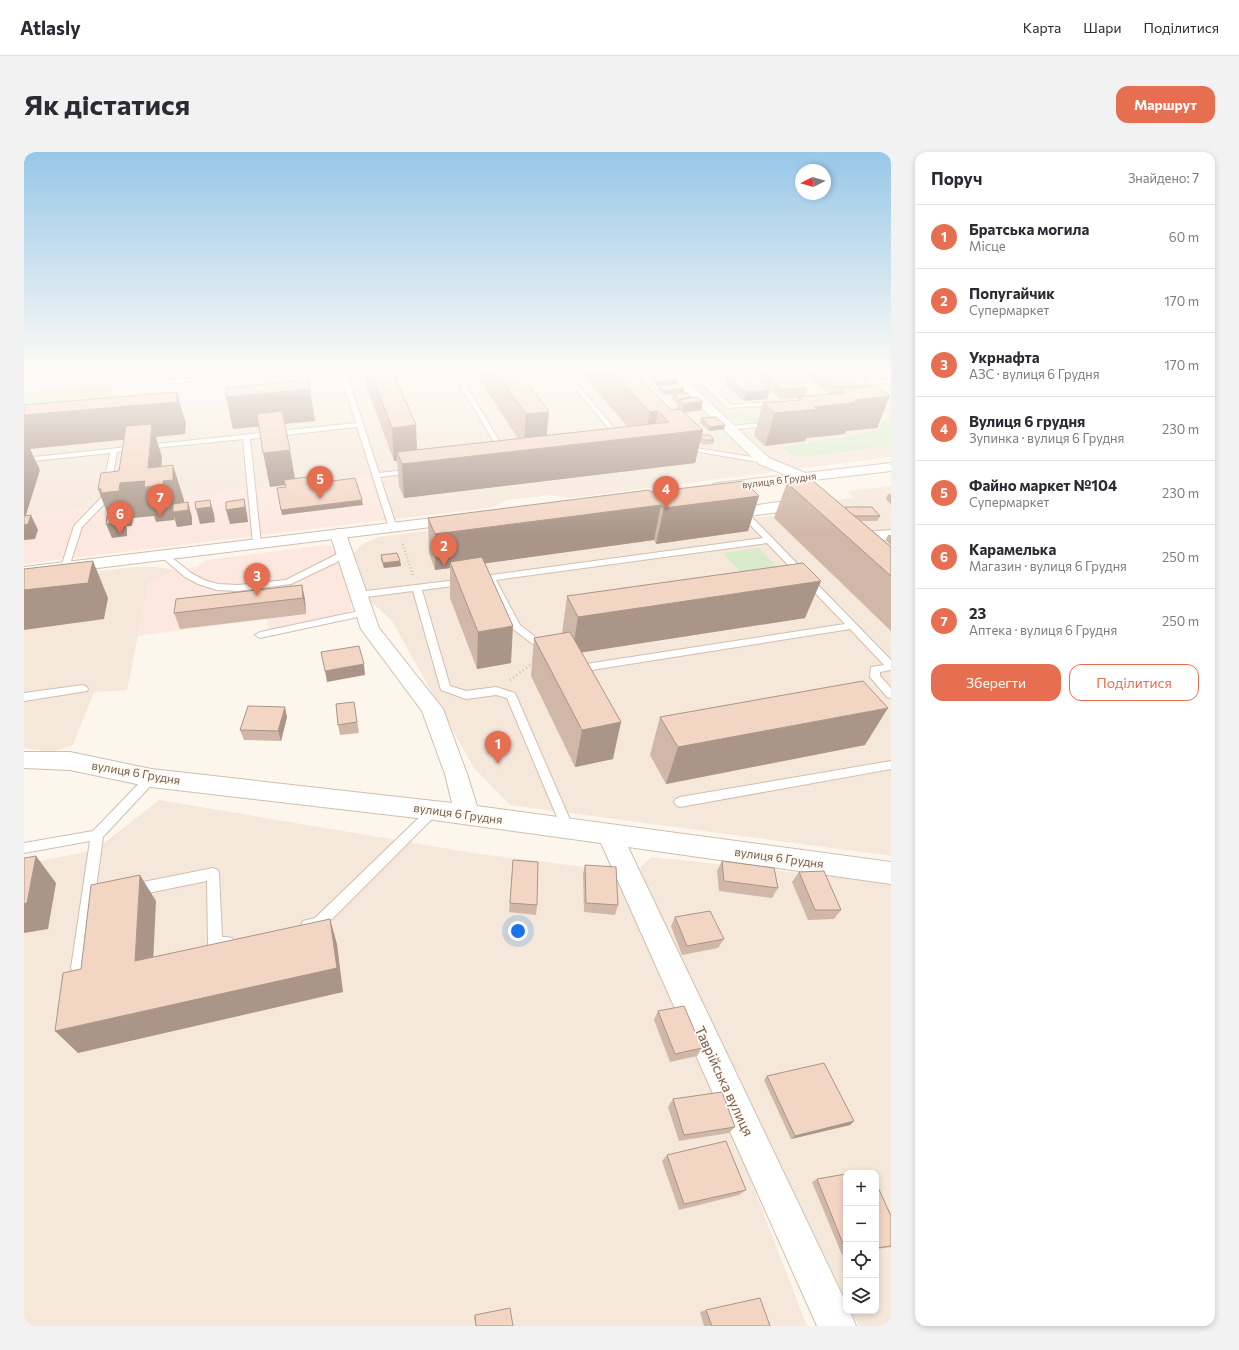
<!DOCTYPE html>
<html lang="uk">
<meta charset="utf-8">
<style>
:root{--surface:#fff;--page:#f2f2f3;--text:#2b2b33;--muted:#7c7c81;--line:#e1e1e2;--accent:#e76f51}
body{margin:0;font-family:Commissioner,sans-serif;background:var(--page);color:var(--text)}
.controls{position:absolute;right:12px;bottom:12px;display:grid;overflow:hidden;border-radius:8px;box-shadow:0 2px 6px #0003}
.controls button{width:36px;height:36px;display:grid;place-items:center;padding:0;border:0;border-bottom:1px solid var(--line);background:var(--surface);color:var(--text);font:20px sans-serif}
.compass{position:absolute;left:771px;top:12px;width:36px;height:36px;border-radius:50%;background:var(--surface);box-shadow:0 2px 6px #0003;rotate:264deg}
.you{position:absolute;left:494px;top:779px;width:14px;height:14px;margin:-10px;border:3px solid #fff;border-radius:50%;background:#1a73e8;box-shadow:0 0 0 6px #1a73e833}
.badge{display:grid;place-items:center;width:26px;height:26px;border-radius:50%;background:var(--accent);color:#fff;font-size:13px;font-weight:700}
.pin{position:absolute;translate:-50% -33px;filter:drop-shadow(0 1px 2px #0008)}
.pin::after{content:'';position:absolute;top:21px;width:14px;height:12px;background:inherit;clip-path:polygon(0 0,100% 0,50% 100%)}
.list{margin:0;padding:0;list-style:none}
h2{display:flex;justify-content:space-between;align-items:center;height:52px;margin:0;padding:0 16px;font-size:17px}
h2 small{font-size:13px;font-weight:400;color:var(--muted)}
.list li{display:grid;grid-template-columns:26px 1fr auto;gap:12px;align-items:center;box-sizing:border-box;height:64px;padding:0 16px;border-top:1px solid var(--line)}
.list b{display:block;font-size:15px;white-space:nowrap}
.list p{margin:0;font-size:13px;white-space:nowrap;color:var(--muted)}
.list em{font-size:13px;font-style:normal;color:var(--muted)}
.actions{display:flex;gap:8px;padding:12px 16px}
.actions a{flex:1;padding:9px 0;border:1px solid var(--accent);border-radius:12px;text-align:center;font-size:14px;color:var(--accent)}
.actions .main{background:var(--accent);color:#fff}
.icon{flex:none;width:22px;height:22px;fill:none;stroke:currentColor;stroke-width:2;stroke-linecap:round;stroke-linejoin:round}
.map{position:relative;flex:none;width:867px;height:1174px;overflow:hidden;border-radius:12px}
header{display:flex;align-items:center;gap:24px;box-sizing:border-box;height:56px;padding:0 20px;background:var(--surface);border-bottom:1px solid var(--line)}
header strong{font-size:19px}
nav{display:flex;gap:22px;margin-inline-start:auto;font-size:14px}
.intro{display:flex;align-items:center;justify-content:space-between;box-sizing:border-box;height:96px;padding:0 24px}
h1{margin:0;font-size:28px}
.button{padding:10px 18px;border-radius:12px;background:var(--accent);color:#fff;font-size:14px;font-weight:700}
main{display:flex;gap:24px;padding:0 24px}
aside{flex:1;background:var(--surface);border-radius:12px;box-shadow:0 2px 6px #0003}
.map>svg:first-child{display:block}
</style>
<header>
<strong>Atlasly</strong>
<nav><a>Карта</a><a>Шари</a><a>Поділитися</a></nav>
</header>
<div class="intro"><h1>Як дістатися</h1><a class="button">Маршрут</a></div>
<main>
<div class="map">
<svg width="867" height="1174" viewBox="0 0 867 1174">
<rect width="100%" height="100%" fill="#fdf6ec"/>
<g fill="#f5e8da">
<polygon points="0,218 861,218 867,224 867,305 546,346 528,343 482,348 467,356 353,369 359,362 344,323 0,364"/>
<polygon points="867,334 867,380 821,383 785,351 830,346 824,339"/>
<polygon points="593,355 722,367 786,359 867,435 867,704 486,653 450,616 368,469 344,447 327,404 337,393 354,385"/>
<polygon points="109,415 134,415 150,418 125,430 103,538 70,540 49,593 27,600 0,596 0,428"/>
<polygon points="135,648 455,702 594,719 683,915 783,1174 0,1174 0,712 71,698"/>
<polygon points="628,705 867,731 867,1174 835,1174 827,1159 852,1159 852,1021 822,1021 822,1148 623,737 616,715"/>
</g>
<g fill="#fde8e0">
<polygon points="344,323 359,362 353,369 0,412 0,364"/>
<polygon points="301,393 308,394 319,410 328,457 321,462 245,477 242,467 113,484 125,430 150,418 173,415 182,408"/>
</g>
<polygon fill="#f3e8fa" points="0,218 300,218 306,242 0,272"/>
<g fill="#d8ecc9">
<polygon points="4,218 69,218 68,226 0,233"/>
<path d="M673,229L707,258L721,261L777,255L800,263C775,266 727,275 705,265C695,261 677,241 668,233L669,230Z"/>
<polygon points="75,233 86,235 92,240 90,248 0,265 0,240"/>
<polygon points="861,268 867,268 867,294 780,305 766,302 760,297 762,294 826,284 858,276 854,272"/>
<polygon points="735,396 763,426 726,431 699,401"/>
</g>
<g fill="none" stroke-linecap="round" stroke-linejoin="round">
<g stroke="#d1beb0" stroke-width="2">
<g id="service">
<polygon points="134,218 140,218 139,226 142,228 265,218 295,218 141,232 133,227"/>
<polygon points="315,218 321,218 323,223 372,218 398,218 324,226 355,321 389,317 393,319 389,321 356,325 373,376 372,378 366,378 365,376 333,275 226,287 237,392 233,394 229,392 219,287 93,300 85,347 58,375 45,415 41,418 38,417 37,415 50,374 77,346 86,301 0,310 0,306 332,271"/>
<polygon points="427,218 433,218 483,302 482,303 477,302"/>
<polygon points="536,218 542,218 599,287 599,289 595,289"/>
<polygon points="821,218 828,218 840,229 867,227 867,231 837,232"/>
<polygon points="862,218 867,218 867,221"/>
<polygon points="662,221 679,227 707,253 753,249 756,251 753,253 704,256 675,229 660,224 659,223"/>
<polygon points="748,270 750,271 750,273 706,278 703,276 706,274"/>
<polygon points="660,294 740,307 744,309 740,311 658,297 658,295"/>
<polygon points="715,358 721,358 867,508 867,518 856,520 856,524 867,536 867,546 863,545 846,525 847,515 860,513 826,477 561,519 549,514 548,512 549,510 553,509 562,512 821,472 743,391 472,428 496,473 524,495 526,497 524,499 518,499 489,477 463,426 467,423 739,386 715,362"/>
<polygon points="321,398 325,401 324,403 311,411 267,432 214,439 193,438 174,432 161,425 135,403 139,400 142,401 167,421 180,428 194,432 214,433 262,428"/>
<polygon points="441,427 445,430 444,432 398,438 426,534 442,539 472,535 491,541 550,677 548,681 544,682 540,681 538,677 483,546 472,543 442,547 417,538 389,439 334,446 330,443 334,440"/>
<polygon points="340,458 345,461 343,463 236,486 231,483 236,480"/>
<polygon points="59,533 63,535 64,537 63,539 0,549 0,541"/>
<polygon points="867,609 867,617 656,655 652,653 650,650 652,647 656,645"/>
<polygon points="127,622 131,623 133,626 131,629 79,685 61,816 59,821 54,823 49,821 47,816 66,689 0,701 0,691 69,679 123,623"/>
<polygon points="410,653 414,655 416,658 414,661 300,775 284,779 279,777 277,773 279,769 291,766 406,655"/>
<path d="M189,716L194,718L195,722L198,785H203L208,786L210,791L208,796C201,798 193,800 186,798L184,793L183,729L109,744L104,742L102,738L104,734L109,732Z"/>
</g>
</g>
<g stroke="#d1beb0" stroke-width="2">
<g id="minor">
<polygon points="638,218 651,218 745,306 784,322 786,325 784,328 779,329 774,328 735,312"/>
<path d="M706,343L711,345L722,355C738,353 781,342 792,357L789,360L784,362L771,358L718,365L712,363L698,348L701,345Z"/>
<polygon points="314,377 320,379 322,382 355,476 419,557 443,622 453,654 867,710 867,732 604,695 822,1151 822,1159 826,1159 832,1174 793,1174 577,691 410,668 127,635 46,618 0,616 0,600 46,600 127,617 428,651 421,622 398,559 337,477 306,382 308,379"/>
<polygon points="867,378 867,388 824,391 818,389 816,386 818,383 824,381"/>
</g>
</g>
<g stroke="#d1beb0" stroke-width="2">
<g id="tertiary">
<polygon points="867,311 867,319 694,339 689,338 687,335 689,332 694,331"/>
<polygon points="434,363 440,365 442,368 440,371 0,425 0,415"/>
</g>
</g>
<polyline stroke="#d9b8a5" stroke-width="1.5" stroke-dasharray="0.5 2" stroke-linecap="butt" points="867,257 864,261 867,265"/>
<polyline stroke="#d9b8a5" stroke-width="2" stroke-dasharray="1 2.5" stroke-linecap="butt" points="379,392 389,424"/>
<polyline stroke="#d9b8a5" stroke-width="2.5" stroke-dasharray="1 3" stroke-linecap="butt" points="486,528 509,511"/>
<use href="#service" fill="#fff" fill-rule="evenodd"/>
<use href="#minor" fill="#fff" fill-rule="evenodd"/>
<use href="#tertiary" fill="#fff" fill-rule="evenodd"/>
</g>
<g fill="#d1b7a8">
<polygon points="342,218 368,218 392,273 393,298 494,287 454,225 455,218 494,218 523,283 604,275 554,218 607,218 647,258 653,257 653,256 654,251 648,248 649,243 668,245 668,246 679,249 677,258 660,261 679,278 678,283 690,288 689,292 679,293 676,290 671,311 380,346 375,334 373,309 370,309 343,236"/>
<polygon points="615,218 640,218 640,220 652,232 660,236 660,240 640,243 634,239 634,234 641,233 633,234 625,226 626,222 620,223"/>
<polygon points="734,218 773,218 772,221 765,222 783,236 780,245 805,242 784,223 785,218 828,218 847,233 846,234 853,276 822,279 821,282 782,286 781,289 741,294 730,284 739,251 774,248 774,246 756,247 732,225"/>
<polygon points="704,225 746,238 743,247 720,249 701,233"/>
<polygon points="677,266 701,273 700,277 685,279 676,271"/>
<polygon points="763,331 821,356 821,355 856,364 853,369 837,369 867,395 867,479 750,366"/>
<polygon points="627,340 735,344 724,379 632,392 630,388 460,411 487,511 453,517 426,446 426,416 411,418 405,401 404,366"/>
<polygon points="864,342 867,342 867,353 862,347"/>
<polygon points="864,383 867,383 867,394 862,388"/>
<polygon points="357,403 376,409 377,414 360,416 357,408"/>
<polygon points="278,433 281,448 282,462 156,477 150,461"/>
<polygon points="543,444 781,466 557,500 589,607 551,615 507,524 510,486 538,482 538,481"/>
<polygon points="330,550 335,581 316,583 314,573"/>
<polygon points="263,565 257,589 220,588 216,578"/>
<polygon points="636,565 841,593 642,632 626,603"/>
<polygon points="489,708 513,753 512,763 485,760"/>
<polygon points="698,709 754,736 748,746 695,739 693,719"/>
<polygon points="561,713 594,753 591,763 560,760 559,722"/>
<polygon points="775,720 817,758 810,767 784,768 768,730"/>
<polygon points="651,765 700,787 694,796 658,803 647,774"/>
<polygon points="634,859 678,896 673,904 646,910 630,868"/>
<polygon points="743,924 830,969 826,973 767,987 740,928"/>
<polygon points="649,947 711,975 705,981 655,989 644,955"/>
<polygon points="643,1003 722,1038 715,1043 655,1058 638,1009"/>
<polygon points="822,1022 822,1102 818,1103 788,1030 793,1027"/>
<polygon points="852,1031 867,1064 867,1095 852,1097"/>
<polygon points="682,1158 746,1174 680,1174 676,1160"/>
<polygon points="451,1163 489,1174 452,1174 450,1166"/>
</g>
<g fill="#aa9588">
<polygon points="145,218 192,218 192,219 146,223"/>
<polygon points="640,218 640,221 620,223 621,219"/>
<polygon points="653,228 652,232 633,234 634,230"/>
<polygon points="660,236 660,240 640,243 641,239"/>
<polygon points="286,237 291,269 209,277 202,245"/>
<polygon points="746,238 743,247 720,249 722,240"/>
<polygon points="153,240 162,272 161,282 132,285 138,305 136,334 149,313 160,348 159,359 164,350 168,365 168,373 153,375 150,365 150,368 132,370 130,364 109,366 108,374 102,374 103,378 103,384 88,386 82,372 87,371 74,337 96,331 124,316 127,285 6,297 16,318 2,363 0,364 0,263"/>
<polygon points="866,244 853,276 822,279 821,282 782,286 781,289 741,294 751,261 830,248"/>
<polygon points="679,249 677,258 658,261 660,252"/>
<polygon points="634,259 629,284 679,278 671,311 380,346 378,312 621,285 626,260"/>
<polygon points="525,260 522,292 500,295 502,262"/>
<polygon points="392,273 393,306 373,300 373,309 370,309 368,276"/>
<polygon points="701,273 700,277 685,279 686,275"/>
<polygon points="266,298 272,332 246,335 239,301"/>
<polygon points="735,344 724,379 632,392 640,356"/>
<polygon points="220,347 223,362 224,370 206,372 202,358"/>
<polygon points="186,348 190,362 191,370 176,372 172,357"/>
<polygon points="338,348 339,353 258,363 257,358"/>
<polygon points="637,353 630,388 428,416 426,410 426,416 411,418 411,382"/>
<polygon points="7,363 14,378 11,387 0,388 0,373"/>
<polygon points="69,409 84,446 80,467 0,478 0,438"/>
<polygon points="376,409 377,414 360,416 359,411"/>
<polygon points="797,429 781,466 548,502 554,465"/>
<polygon points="278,433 281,448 282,462 279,446"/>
<polygon points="489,474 487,511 453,517 454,480"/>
<polygon points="340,512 341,523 303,530 301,519"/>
<polygon points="261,555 263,565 257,589 254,579"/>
<polygon points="864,556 841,593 642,632 654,595"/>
<polygon points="597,570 589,607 551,615 558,578"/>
<polygon points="12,704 32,731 24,777 0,781 0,752"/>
<polygon points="116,723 132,749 128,833 111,809"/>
<polygon points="306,767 313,792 319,840 54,901 31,879"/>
<polygon points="830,969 826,973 767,987 771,984"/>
</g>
<g fill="#f3d5c3" stroke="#aa9588">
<polygon points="346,218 368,218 392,273 368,276"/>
<polygon points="471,218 494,218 525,260 502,262"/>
<polygon points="586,218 607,218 647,258 656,257 679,278 378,312 373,300 645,270 634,259 626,260"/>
<polygon points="737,218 761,218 783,236 759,238"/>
<polygon points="791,218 828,218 847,233 810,235"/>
<polygon points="644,220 653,228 634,230 626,222"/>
<polygon points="727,223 746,238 722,240 704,225"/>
<polygon points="284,228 286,237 202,245 202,236"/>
<polygon points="654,231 660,236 641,239 634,234"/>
<polygon points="851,234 866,244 830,248 834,250 790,255 793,257 751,261 739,251 778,248 775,245 821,241 815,237"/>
<polygon points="153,240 153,250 0,263 0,253"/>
<polygon points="663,241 668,245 654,247 649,243"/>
<polygon points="674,245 679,249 660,252 655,248"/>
<polygon points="258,259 266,298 239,301 233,262"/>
<polygon points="692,265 701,273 686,275 677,266"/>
<polygon points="128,272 124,316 149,313 149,328 139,329 139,333 120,335 121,329 96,331 95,339 77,341 77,337 74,337 77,321 95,319 102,274"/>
<polygon points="678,283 686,283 690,288 680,288 677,285"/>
<polygon points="291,324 293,331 331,326 338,348 257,358 253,336 262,335 260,328"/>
<polygon points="788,328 867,395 867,424 763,331"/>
<polygon points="720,329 735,344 640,356 637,353 411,382 404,366 625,338 627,340"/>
<polygon points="220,347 221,355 202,358 202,350"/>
<polygon points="186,348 187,355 172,357 171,350"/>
<polygon points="164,350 164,358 149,360 149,352"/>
<polygon points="821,355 848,355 856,364 831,364 824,359"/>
<polygon points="7,363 4,372 0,373 0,364"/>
<polygon points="98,363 97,370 82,372 83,365"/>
<polygon points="373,401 376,409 359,411 357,403"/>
<polygon points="458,405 489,474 454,480 426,410"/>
<polygon points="69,409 64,431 0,438 0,417"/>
<polygon points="779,411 797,429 554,465 543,444"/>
<polygon points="278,433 279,446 150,461 152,447"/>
<polygon points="546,480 597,570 558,578 510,486"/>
<polygon points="335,494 340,512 301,519 297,500"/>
<polygon points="839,529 864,556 654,595 636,565"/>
<polygon points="330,550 333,570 314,573 312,552"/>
<polygon points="224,554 261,555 254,579 216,578"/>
<polygon points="12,704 3,751 0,752 0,706"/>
<polygon points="489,708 514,710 513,753 486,751"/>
<polygon points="698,709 750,716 754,736 700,729"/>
<polygon points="561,713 592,715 594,753 562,751"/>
<polygon points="800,719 817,758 791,758 775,720"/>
<polygon points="116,723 111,809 306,767 313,816 31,879 39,821 57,817 67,733"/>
<polygon points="686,759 700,787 663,794 651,765"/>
<polygon points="660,854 678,896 651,902 634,859"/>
<polygon points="800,911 830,969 771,984 743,924"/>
<polygon points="698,940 711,975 660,983 649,947"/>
<polygon points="702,989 722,1038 660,1052 643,1003"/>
<polygon points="846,1019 847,1021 831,1021"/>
<polygon points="822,1022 822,1099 793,1027"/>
<polygon points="852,1031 867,1064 867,1094 852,1096"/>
<polygon points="736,1146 746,1174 688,1174 682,1158"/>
<polygon points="486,1156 489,1174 452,1174 451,1163"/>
</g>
<linearGradient id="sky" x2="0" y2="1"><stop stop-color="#97c7e8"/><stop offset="0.57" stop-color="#fefbf6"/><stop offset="1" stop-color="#fefbf6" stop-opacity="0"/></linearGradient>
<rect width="867" height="383" fill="url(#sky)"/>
<g text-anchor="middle" stroke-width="3.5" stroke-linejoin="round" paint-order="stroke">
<g font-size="10" fill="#7a5c4d" stroke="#fffaf3">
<text transform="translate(755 328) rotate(-7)" y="4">вулиця 6 Грудня</text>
</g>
<g font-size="12" fill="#7a5c4d" stroke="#fffaf3">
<text transform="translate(112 621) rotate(10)" y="4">вулиця 6 Грудня</text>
<text transform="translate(434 662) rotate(8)" y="4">вулиця 6 Грудня</text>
<text transform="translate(755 706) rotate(8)" y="4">вулиця 6 Грудня</text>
</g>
<g font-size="14" fill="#7a5c4d" stroke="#fffaf3">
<text transform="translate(700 929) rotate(65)" y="5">Таврійська вулиця</text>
</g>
</g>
</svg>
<div class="controls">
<button>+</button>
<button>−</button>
<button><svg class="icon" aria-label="locate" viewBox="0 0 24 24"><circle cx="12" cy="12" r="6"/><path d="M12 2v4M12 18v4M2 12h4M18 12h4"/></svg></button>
<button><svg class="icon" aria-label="layers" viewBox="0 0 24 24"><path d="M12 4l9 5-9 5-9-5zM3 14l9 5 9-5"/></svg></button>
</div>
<svg class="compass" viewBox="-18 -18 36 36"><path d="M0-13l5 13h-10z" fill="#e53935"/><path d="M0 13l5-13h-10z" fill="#7c7c81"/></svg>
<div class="you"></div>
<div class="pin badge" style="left:474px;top:612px">1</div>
<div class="pin badge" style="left:420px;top:414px">2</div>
<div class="pin badge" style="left:233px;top:444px">3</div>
<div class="pin badge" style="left:642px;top:357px">4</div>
<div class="pin badge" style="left:296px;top:347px">5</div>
<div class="pin badge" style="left:96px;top:382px">6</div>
<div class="pin badge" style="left:136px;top:365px">7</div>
</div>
<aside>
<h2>Поруч<small>Знайдено: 7</small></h2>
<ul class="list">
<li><span class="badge">1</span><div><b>Братська могила</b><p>Місце</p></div><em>60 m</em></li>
<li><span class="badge">2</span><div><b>Попугайчик</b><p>Супермаркет</p></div><em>170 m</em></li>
<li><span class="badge">3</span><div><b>Укрнафта</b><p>АЗС · вулиця 6 Грудня</p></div><em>170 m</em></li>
<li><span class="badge">4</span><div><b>Вулиця 6 грудня</b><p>Зупинка · вулиця 6 Грудня</p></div><em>230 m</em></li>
<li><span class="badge">5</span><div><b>Файно маркет №104</b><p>Супермаркет</p></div><em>230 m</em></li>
<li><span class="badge">6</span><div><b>Карамелька</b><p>Магазин · вулиця 6 Грудня</p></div><em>250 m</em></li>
<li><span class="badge">7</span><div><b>23</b><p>Аптека · вулиця 6 Грудня</p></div><em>250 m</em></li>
</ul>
<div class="actions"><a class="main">Зберегти</a><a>Поділитися</a></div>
</aside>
</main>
